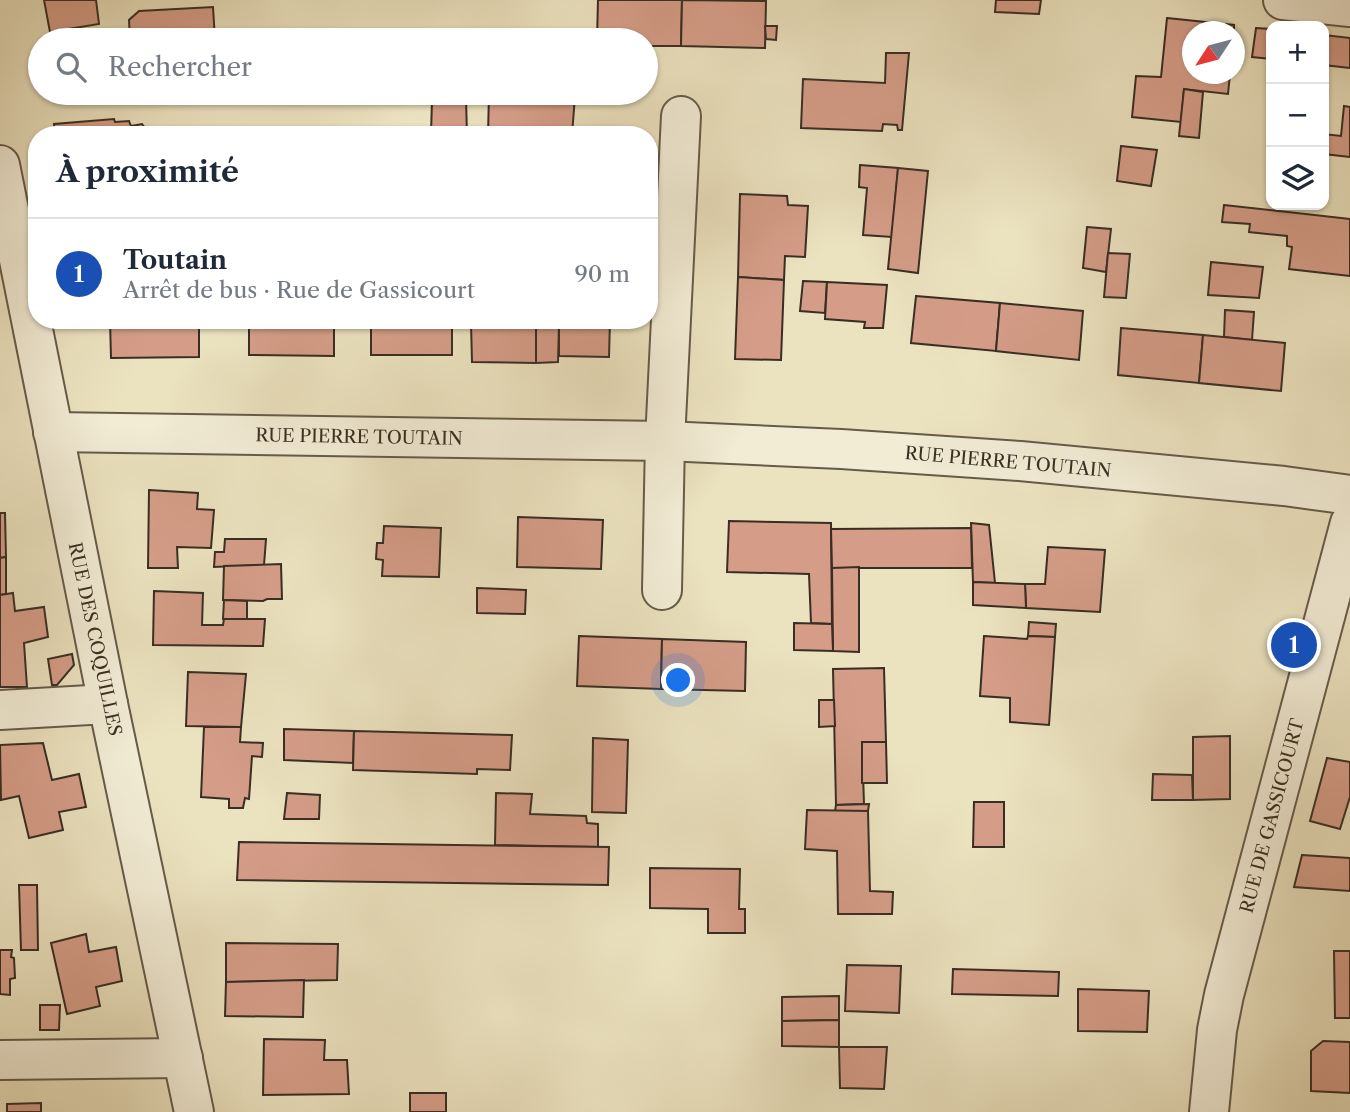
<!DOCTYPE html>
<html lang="fr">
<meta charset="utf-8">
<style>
:root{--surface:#fff;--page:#f6f6f7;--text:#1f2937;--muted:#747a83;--line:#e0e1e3;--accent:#0f766e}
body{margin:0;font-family:"Libre Caslon Text",serif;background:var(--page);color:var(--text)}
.controls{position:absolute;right:21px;top:21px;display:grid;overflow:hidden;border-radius:14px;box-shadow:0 2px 5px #0004}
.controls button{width:63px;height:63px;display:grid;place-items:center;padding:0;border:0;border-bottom:2px solid var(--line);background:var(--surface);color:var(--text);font:35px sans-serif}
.compass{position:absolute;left:1182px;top:21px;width:63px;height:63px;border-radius:50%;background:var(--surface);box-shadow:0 2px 5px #0004;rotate:234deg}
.you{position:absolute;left:679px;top:681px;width:24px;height:24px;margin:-18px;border:5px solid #fff;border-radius:50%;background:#1a73e8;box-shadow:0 0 0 10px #1a73e833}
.badge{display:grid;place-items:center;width:46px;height:46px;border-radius:50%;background:var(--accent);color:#fff;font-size:23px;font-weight:700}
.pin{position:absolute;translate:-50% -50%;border:4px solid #fff;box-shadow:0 2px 7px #0006}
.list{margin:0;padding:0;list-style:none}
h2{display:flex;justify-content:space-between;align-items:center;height:91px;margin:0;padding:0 28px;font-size:30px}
h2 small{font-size:23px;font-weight:400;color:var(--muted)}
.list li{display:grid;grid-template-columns:46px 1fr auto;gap:21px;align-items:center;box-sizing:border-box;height:112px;padding:0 28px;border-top:2px solid var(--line)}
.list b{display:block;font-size:26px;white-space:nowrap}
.list p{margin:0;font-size:23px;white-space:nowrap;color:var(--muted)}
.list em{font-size:23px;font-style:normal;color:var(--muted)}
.icon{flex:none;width:38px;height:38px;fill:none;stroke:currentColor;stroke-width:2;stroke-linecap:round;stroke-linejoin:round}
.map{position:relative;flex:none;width:1350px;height:1112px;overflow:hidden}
.search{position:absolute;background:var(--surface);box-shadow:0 2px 5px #0004;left:28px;top:28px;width:630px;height:77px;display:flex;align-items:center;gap:18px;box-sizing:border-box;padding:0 24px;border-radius:38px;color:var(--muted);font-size:26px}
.panel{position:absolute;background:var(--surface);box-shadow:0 2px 5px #0004;left:28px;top:126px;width:630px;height:203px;border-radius:28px}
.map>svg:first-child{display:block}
</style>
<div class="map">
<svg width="1350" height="1112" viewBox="0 0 1350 1112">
<rect width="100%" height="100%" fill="#ebe2bf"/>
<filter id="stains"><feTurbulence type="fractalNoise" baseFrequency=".00286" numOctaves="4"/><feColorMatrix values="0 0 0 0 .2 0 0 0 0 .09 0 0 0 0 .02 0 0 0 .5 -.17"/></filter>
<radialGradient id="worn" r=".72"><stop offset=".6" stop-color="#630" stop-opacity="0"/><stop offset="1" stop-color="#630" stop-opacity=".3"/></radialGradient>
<g fill="#d59d88" stroke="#392e22" stroke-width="2">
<polygon points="44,0 96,0 99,24 50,32"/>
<polygon points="598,0 682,0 681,46 646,46 646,40 597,40"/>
<polygon points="682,0 766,1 765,48 681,46"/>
<polygon points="996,0 1041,0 1039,14 995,12"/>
<polygon points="213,7 215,40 130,40 129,20 139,11"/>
<polygon points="1167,18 1234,25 1234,32 1192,32 1192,74 1230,74 1228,94 1184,89 1181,122 1132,117 1136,76 1161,77"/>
<polygon points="765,26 777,26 776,40 766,39"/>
<polygon points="1256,28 1271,29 1271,59 1252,57"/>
<polygon points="1324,35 1350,38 1350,68 1324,65"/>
<polygon points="886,53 909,53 902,130 898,130 897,125 883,124 882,131 801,128 803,79 885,83"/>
<polygon points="1184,89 1203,92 1199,138 1179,136"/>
<polygon points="489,93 575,96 572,135 488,135"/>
<polygon points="466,99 467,135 431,135 432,100"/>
<polygon points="1344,106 1350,107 1350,157 1324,154 1324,134 1341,136"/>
<polygon points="114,119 115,122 129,121 131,126 142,124 146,129 155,128 157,134 231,132 231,135 55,135 54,124"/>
<polygon points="1121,146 1157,150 1151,186 1117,181"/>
<polygon points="860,165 898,168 892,237 863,235 867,188 859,187"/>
<polygon points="898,168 928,171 918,273 888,269"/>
<polygon points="740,194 787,196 788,205 808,206 805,257 785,256 784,280 738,277"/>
<polygon points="1224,205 1350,219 1350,276 1289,269 1292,247 1287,246 1287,236 1249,232 1250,224 1222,222"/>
<polygon points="1087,227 1111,229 1106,272 1083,268"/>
<polygon points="1108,253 1130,254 1126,298 1104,297"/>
<polygon points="1211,262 1263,267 1259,298 1208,295"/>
<polygon points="738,277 784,280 781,360 735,359"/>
<polygon points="803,281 827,282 825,313 800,311"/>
<polygon points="827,282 887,285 883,328 864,328 865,322 825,319"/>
<polygon points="916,296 1000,303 996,351 911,343"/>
<polygon points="1000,303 1083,311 1079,360 996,351"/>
<polygon points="1225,310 1254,312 1252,340 1224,337"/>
<polygon points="110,320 199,320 199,357 111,358"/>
<polygon points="249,320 334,320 334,356 249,355"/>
<rect x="371" y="320" width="81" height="35"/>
<polygon points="559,320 610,320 609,357 559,356"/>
<polygon points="471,323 536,323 536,363 472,362"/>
<polygon points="536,323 559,323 558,362 536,363"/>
<polygon points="1121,328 1203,335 1199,383 1118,375"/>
<polygon points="1203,335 1285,343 1281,391 1199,383"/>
<polygon points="149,490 198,493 197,509 214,510 211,548 177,547 178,568 148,568"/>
<polygon points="0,513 5,513 6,557 0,558"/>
<polygon points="518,517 603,520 601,569 517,567"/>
<polygon points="729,521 831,523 832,624 811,623 809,574 727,572"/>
<polygon points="971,523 989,525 995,583 973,582"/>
<polygon points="384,526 441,528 439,577 382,576 383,560 376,559 377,543 383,543"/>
<polygon points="971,528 972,568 832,568 831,529"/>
<polygon points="225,539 266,539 264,565 214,567 215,552 224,552"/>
<polygon points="1048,547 1105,550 1100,612 1026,608 1025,584 1045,584"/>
<polygon points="6,557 6,594 0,595 0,558"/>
<polygon points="281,564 282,599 267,599 263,601 223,600 224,566"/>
<polygon points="859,567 859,652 833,651 832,568"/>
<polygon points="973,582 1025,584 1026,608 973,605"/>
<polygon points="477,588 526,590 525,614 477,613"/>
<polygon points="154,591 203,593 202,625 223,625 224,619 265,619 263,646 153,645"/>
<polygon points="13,593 15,611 44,607 48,637 24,643 27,687 0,687 0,595"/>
<polygon points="224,600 247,601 247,619 223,619"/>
<polygon points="1029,622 1056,624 1055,637 1028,636"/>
<polygon points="794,623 832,624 833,651 794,650"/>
<polygon points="579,636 662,639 661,689 577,686"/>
<polygon points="984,636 1027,639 1028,636 1055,637 1049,725 1010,722 1010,698 980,696"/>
<polygon points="662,639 746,642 745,691 661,689"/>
<polygon points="72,654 74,665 57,685 52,685 48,659"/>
<polygon points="884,668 886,742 862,742 864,804 836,805 833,669"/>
<polygon points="188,672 246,674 241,727 186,726"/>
<polygon points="819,700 834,700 835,726 819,727"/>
<polygon points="204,727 241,727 240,742 263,743 262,757 252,756 249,799 245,798 243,808 229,808 229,799 201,797"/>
<polygon points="284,729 354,731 353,763 284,760"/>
<polygon points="354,731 512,735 510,770 477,769 477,774 353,770"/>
<polygon points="1230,736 1230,799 1193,800 1193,737"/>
<polygon points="593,738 628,740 626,813 592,812"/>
<polygon points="862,742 886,742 887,783 862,783"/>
<polygon points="43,743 52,780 79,774 86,807 59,812 63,830 29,838 19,796 1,800 0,745"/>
<polygon points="1327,758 1350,762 1350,797 1340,829 1310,821"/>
<polygon points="1153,774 1192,775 1193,800 1152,800"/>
<polygon points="287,793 320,795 319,819 284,819"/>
<polygon points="496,793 532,794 530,814 586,816 587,823 598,824 598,847 495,845"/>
<polygon points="974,802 1004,802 1004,847 973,847"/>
<polygon points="869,804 868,811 835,811 836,805"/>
<polygon points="807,810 868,811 870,891 893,892 892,914 838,914 837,851 805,849"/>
<polygon points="239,842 609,847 608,885 237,880"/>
<polygon points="1302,855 1350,858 1350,891 1294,887"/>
<polygon points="650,868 740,869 739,909 745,909 745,933 708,933 708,909 650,908"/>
<polygon points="19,885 37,885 38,950 21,950"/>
<polygon points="86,934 89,952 116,947 122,981 96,987 100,1006 67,1014 51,943"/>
<polygon points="226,943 338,944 337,980 226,982"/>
<polygon points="0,950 12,950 11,957 14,958 15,978 10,979 10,995 0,994"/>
<polygon points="1334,951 1350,951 1350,1018 1335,1018"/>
<polygon points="847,965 901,966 899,1013 845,1011"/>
<polygon points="953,969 1059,972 1058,996 952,994"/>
<polygon points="304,980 303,1017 225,1016 226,982"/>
<polygon points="1078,989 1149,991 1147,1032 1078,1031"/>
<polygon points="839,996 839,1020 782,1021 782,997"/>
<polygon points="40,1005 60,1005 59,1030 40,1030"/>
<polygon points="839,1020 839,1047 782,1046 782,1021"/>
<polygon points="264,1039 325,1040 324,1060 347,1060 349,1094 263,1095"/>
<polygon points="1323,1041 1350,1042 1350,1093 1311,1091 1311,1051"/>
<polygon points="839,1047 887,1047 884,1089 840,1088"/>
<rect x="410" y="1093" width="36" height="19"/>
<polygon points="41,1103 41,1112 7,1112 7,1104"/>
</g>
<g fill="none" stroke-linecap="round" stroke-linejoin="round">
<g stroke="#665b49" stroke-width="42">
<g id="street">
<polyline points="1283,0 1350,7"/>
<polyline points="0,165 108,704 194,1112"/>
<polyline points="53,432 665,441 841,449 1020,461 1284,486 1350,495"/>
<polyline points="662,590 665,441 681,116"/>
<polyline points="0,710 108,704"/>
<polyline points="0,1060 183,1058"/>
<polyline points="1209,1112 1217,1030 1224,995 1350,523"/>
</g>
</g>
<use href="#street" stroke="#f2ecd5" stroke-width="38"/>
</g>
<g text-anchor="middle" stroke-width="5" stroke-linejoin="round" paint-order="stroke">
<g font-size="18" fill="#392e22" stroke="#f2ecd5">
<text transform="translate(359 437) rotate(1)" y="6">RUE PIERRE TOUTAIN</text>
<text transform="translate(1008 462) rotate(5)" y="6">RUE PIERRE TOUTAIN</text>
<text transform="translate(95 639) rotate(78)" y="6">RUE DES COQUILLES</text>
<text transform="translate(1272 816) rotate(-75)" y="6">RUE DE GASSICOURT</text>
</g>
</g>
<rect width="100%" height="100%" filter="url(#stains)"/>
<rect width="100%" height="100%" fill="url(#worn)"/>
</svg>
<div class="controls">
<button>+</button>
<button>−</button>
<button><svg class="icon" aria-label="layers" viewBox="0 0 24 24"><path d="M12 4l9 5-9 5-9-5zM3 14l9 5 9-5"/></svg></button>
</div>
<svg class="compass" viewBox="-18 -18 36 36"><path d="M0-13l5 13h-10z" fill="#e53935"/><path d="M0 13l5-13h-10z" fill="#747a83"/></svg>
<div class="you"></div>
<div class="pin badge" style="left:1294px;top:645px;background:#1a4fb4">1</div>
<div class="search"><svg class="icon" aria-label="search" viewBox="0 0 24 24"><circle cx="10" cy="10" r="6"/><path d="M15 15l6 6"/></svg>Rechercher</div>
<section class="panel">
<h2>À proximité<small></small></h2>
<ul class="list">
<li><span class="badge" style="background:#1a4fb4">1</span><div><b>Toutain</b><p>Arrêt de bus · Rue de Gassicourt</p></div><em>90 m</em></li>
</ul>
</section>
</div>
